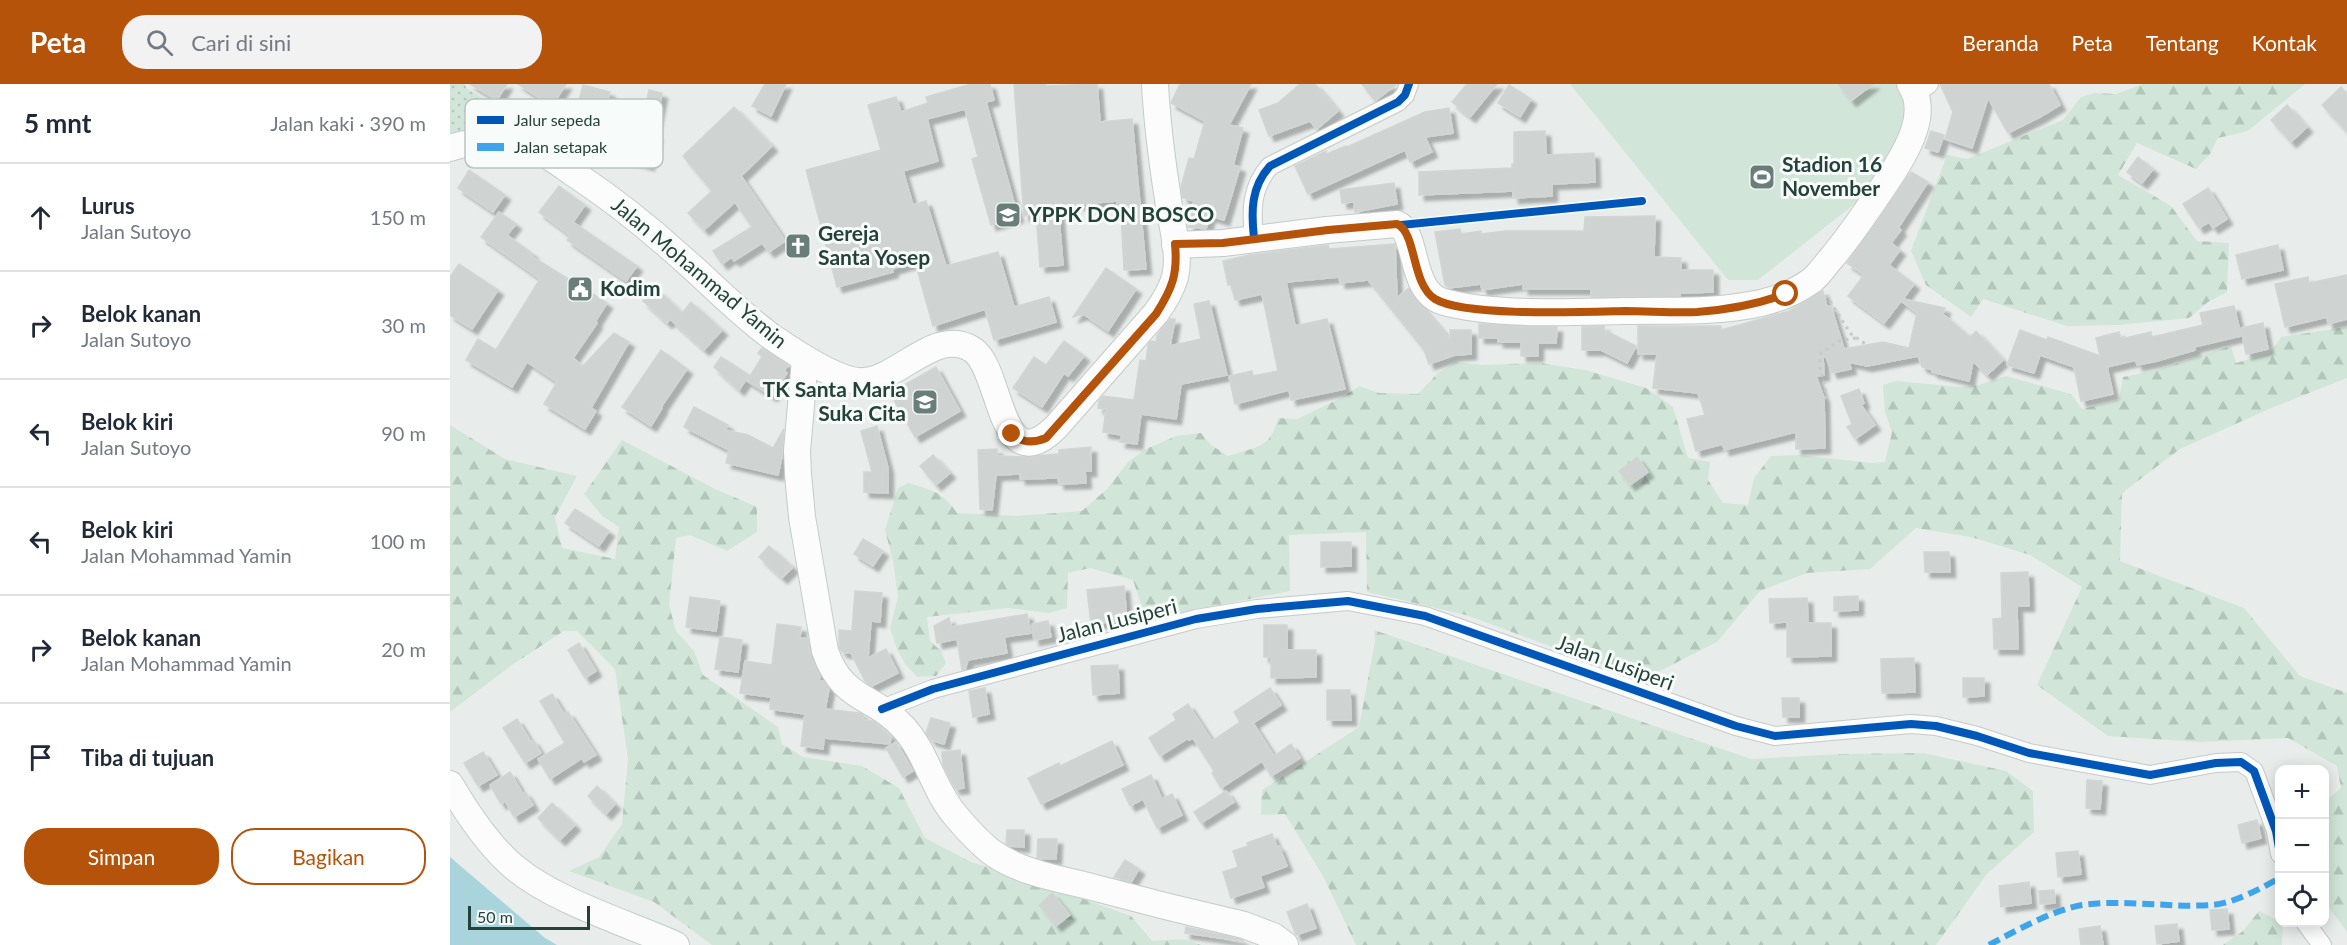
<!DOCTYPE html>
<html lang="id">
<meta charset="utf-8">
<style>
:root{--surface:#fff;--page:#f2f2f3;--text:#1f2937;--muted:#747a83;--line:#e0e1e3;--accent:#b45309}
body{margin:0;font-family:Lato,sans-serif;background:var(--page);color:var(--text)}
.controls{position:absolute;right:18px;bottom:18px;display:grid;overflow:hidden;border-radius:12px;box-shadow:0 3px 15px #0003}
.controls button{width:54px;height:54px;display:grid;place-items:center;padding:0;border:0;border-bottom:2px solid var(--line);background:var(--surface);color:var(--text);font:30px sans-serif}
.scale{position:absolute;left:18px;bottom:15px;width:122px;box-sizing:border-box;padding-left:6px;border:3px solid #24423a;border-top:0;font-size:16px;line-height:21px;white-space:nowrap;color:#24423a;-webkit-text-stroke:4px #f7fbf9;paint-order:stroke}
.stop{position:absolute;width:18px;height:18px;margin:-14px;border:4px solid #b45309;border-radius:50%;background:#fff}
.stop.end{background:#b45309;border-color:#fff;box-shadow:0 2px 6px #0008}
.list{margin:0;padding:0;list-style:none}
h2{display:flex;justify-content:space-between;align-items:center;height:78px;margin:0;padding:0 24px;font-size:26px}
h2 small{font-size:20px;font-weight:400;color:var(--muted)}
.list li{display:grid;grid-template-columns:39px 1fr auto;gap:18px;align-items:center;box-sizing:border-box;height:108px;padding:0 24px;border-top:2px solid var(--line)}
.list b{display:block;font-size:22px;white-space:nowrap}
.list p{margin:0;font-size:20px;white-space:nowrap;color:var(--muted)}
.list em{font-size:20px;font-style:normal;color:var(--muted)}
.actions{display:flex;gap:12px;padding:18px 24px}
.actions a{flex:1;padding:14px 0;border:2px solid var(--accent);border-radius:24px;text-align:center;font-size:21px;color:var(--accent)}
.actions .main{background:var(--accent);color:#fff}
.icon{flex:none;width:33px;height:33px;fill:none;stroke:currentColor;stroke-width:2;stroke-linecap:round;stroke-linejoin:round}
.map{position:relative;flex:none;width:1897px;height:861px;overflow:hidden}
header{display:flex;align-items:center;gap:36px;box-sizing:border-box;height:84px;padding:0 30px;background:var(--accent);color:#fff}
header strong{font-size:28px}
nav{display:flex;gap:33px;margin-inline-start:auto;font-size:21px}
.search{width:420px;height:54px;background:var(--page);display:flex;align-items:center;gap:15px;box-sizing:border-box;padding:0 21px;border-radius:24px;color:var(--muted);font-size:22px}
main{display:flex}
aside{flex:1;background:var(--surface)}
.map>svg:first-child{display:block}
</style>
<header>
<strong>Peta</strong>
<div class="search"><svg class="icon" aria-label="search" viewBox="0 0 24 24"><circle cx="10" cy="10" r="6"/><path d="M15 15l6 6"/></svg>Cari di sini</div>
<nav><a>Beranda</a><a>Peta</a><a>Tentang</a><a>Kontak</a></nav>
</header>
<main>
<aside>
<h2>5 mnt<small>Jalan kaki · 390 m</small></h2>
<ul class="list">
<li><svg class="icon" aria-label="ahead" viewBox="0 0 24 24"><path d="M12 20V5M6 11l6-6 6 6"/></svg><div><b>Lurus</b><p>Jalan Sutoyo</p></div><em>150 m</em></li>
<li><svg class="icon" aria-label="right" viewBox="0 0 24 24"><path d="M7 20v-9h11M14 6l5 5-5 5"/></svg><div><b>Belok kanan</b><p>Jalan Sutoyo</p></div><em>30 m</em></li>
<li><svg class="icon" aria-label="left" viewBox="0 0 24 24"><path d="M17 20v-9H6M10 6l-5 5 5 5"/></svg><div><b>Belok kiri</b><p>Jalan Sutoyo</p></div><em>90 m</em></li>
<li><svg class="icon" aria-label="left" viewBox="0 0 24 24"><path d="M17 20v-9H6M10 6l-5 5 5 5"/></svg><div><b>Belok kiri</b><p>Jalan Mohammad Yamin</p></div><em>100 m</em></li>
<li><svg class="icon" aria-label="right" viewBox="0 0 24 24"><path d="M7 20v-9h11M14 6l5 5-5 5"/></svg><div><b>Belok kanan</b><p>Jalan Mohammad Yamin</p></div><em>20 m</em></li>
<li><svg class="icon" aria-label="arrive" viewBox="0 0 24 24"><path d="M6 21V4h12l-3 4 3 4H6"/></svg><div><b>Tiba di tujuan</b></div></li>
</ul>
<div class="actions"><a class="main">Simpan</a><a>Bagikan</a></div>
</aside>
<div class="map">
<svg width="1897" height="861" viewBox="0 0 1897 861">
<defs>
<pattern id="grass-dots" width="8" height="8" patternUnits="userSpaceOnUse" patternTransform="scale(1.5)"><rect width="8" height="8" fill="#d1e6d8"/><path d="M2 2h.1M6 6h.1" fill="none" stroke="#b3c6ba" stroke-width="1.8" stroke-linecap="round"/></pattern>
<pattern id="forest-firs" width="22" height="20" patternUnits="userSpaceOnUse" patternTransform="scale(1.5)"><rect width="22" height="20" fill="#d1e6d8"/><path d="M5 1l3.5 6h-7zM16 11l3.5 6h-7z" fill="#b3c6ba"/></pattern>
<filter id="shadow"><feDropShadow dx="5.5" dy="5.5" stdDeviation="1.5" flood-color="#0004"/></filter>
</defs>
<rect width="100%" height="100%" fill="#e8edeb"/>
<polygon fill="url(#grass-dots)" points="0,0 15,0 16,4 42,20 61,24 73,33 68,45 31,39 0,53"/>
<g fill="url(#forest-firs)">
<polygon points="1693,0 1855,0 1798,47 1768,54 1760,70 1746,85 1687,59 1668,91 1721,122 1747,157 1779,159 1777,208 1758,218 1739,234 1668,241 1617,242 1533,215 1521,233 1476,201 1461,167 1497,71 1517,75 1613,36 1631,13 1645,9 1666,10"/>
<path d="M1897,243V294L1819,325L1730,365L1672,409L1670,477L1794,524L1850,592L1897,609V848L1875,818V718L1891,704L1887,682L1838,654L1749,658L1658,652L1587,601L1632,503L1580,471L1521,453L1466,444L1420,485L1357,489L1310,507L1267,558L1202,591L1145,579L1016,531L917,508L916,448L839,451L840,507L709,533L693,526L683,496L640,484L618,489L617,524L599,529L558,524L477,533L480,557L491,567L496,579L486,592L467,593L455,580L447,565L440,544L448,513L443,477L435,446L448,404L458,399C482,406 493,408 507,429L565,432L632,427L657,405L678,378L696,365L726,352L751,349L761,361L778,372C805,363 821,365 828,334L847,335L893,313L909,302L929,309L968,310L988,289L1006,278L1031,281L1090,279L1135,286L1196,304L1223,323L1238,374L1260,378L1258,396L1273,419L1298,421L1304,394L1321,372L1349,371L1422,379L1435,378L1442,348L1435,328L1433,301L1446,297L1510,303L1529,301L1556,292L1621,310L1632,325L1669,316L1673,293L1707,286L1781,262L1786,279L1820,269L1831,253Z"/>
<polygon points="0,341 55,375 127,392 105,433 112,464 165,475 169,443 152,432 134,410 172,356 265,405 307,423 307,448 277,467 240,451 226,454 219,521 226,547 244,567 253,591 328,643 332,660 353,673 412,682 449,704 475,754 521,778 580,796 681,832 702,857 734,855 751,861 262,861 204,818 119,787 149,773 172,740 178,675 165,585 127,547 114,547 62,581 0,628"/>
<polygon points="924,546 1301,675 1391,670 1473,669 1556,687 1583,707 1584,748 1537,790 1486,861 906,861 873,792 835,730 811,731 812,706 909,643 925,557"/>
<polygon points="1809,827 1833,839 1832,861 1773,861 1793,847"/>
</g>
<polygon fill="#d1e6d8" points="1120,0 1449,0 1457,17 1457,45 1416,111 1308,196 1278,196"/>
<polygon fill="#a9d4db" points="0,773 95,854 107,861 0,861"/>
<g fill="#cfd4d2" stroke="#d1d6d4" stroke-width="1.5" filter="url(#shadow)">
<polygon points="20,0 57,0 47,16"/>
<polygon points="68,0 116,0 102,22"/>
<polygon points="315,0 336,0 321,32 302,22"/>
<polygon points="521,0 540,0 544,16 536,18 568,133 541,141 522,75 528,73 515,25 477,35 488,77 453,87 463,121 476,117 496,182 548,168 564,223 599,213 606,238 544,256 535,225 483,242 465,178 442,185 443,188 387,203 356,86 431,66 418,21 446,13 451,28 478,19 476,13"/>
<polygon points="564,0 596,0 596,2 647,0 650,38 682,35 696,185 674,186 671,129 667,129 667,117 608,122 613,181 590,183 586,128 574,132"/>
<polygon points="730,0 801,0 779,41 793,44 783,81 790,83 779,120 774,136 760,132 756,145 738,143 744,117 733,114 731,103 739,74 744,75 755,37 721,19"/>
<polygon points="850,0 865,0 888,27 867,45 860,37 819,52 809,26 828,19"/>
<polygon points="912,0 947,0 925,17"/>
<polygon points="1017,0 1047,0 1020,33 1002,18"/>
<polygon points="1388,0 1423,0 1401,17"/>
<polygon points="1490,0 1599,0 1610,21 1590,33 1558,49 1538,14 1522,64 1495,55 1503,28"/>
<polygon points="133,1 160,8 152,38 125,32"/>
<polygon points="1059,1 1081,15 1070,33 1048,19"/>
<polygon points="1891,3 1897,10 1897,48 1872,21"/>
<polygon points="199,6 212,9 204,50 207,51 199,81 174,74 182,44 191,47"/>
<polygon points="1837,21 1857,43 1841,58 1821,36"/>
<polygon points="284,23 322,62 291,92 335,157 319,168 312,159 284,177 282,173 272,180 263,167 302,143 285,118 254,146 238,129 262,107 233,72"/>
<polygon points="999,24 1003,49 975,53 982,68 960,78 955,66 858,110 845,82 876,67 877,70 896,62 897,63 975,28"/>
<polygon points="1095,47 1096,71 1144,69 1145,98 1102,100 1102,112 1063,114 1063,107 969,111 969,88 1062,84 1062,80 1064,80 1064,48"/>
<polygon points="1481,47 1494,51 1488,68 1475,64"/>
<polygon points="1688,73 1703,85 1692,99 1677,88"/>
<polygon points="19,86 55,111 43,128 8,104"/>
<polygon points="1461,88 1478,98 1448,144 1451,146 1441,159 1450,166 1439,181 1464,200 1453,215 1495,224 1493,230 1520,253 1526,247 1553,276 1537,291 1523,277 1519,297 1482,288 1483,286 1472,283 1468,272 1417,282 1399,278 1401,285 1382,289 1376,273 1373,272 1374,291 1366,292 1374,314 1375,364 1346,365 1346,348 1274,366 1273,360 1246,367 1237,335 1255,331 1248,309 1203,304 1207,270 1188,270 1188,242 1271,242 1271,246 1339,227 1373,207 1377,223 1381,222 1394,265 1433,258 1459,264 1467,229 1451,217 1434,239 1398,212 1414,191 1397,179"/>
<polygon points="944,99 947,120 905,128 904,118 892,119 890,106"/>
<polygon points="109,102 135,121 123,138 187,182 176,197 117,156 121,152 89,128"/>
<polygon points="1758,104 1777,135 1763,144 1759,138 1749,144 1733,120"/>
<polygon points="49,128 66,140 57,151 83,170 81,172 157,219 145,238 147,239 123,274 133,282 164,249 179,258 141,324 146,327 135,345 94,320 107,298 77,278 62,303 16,276 28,255 46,266 90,195 31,153"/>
<polygon points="1205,132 1204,173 1231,174 1231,186 1263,186 1263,208 1230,209 1230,212 1141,213 1141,205 1073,205 1073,200 1032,206 1031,200 999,204 995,201 985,148 1010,145 1011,150 1031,147 1031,150 1055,147 1134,147 1135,133"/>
<polygon points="945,160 947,214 959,204 963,212 1001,257 1000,246 1021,246 1021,270 1005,271 979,280 974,266 918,196 890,199 889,193 836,198 845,242 877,235 895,305 841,316 839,306 785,320 779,292 802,287 803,292 828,287 812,210 785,216 781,200 778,201 773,177 799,171 878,161 879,165"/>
<polygon points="1828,161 1833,186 1792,195 1786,171"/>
<polygon points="9,180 48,206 22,245 0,231 0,193"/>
<polygon points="656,184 686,205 658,247 633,230 623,233"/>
<polygon points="1897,191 1897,235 1878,240 1877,233 1835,243 1825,200 1858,193 1859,199"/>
<polygon points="203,206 208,206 232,229 241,218 272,246 254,266 220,235 217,239 193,217"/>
<polygon points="759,217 777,291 731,300 726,335 691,330 687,360 670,358 672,351 653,348 656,325 648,324 649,317 653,312 684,316 690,276 696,277 698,261 701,257 706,258 707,251 720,235 725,235 720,262 751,255 744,220"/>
<polygon points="1784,222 1791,252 1744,263 1745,266 1707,277 1687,281 1686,276 1657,283 1663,310 1631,317 1624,283 1590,271 1584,289 1557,281 1570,246 1597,256 1598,253 1650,272 1646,254 1669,248 1671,255 1701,248 1702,253 1753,241 1750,229"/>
<polygon points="1813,239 1818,265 1796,270 1791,244"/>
<polygon points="1029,240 1107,243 1106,259 1088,259 1088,272 1071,272 1071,258 1048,258 1048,254 1029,254"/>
<polygon points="1154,242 1154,246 1186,262 1177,279 1151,266 1132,266 1132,243"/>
<polygon points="614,257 634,272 618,292 614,289 592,323 563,304 584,273 596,281"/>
<polygon points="312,264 338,281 334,287 337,289 322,312 297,297 312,273 308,269"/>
<polygon points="211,266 237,285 211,323 212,324 201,342 172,323"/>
<polygon points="271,273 299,291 289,306 264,283"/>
<polygon points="486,283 510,327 465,353 440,309"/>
<polygon points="1409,305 1414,319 1411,321 1425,341 1405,355 1397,343 1402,340 1391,312"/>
<polygon points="244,323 278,341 275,346 298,351 323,364 334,345 332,372 328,391 276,379 279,366 234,343"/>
<polygon points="427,342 438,384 438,409 414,408 414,388 422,388 411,347"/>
<polygon points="641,363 641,387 635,387 636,399 609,400 608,394 570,395 570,390 546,391 542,426 530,425 528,366 547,365 547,372 574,373 609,370 609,366"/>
<polygon points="483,371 500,389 486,401 470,382"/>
<polygon points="1187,373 1198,388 1180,401 1169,387"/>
<polygon points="125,425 159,447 149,462 115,439"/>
<polygon points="413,455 433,467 423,482 404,470"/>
<polygon points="871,458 901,458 901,482 871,483"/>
<polygon points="319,462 343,483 332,494 309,473"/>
<polygon points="1474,468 1499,468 1500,488 1475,488"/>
<polygon points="1578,488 1579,522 1567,522 1568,565 1544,565 1543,535 1552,534 1551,489"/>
<polygon points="674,502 677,536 641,540 637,506"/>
<polygon points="405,507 432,509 430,538 421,537 418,574 436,565 448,589 422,602 415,597 401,569 392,568 389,563 389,546 402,547"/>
<polygon points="1408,512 1408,526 1384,527 1384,513"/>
<polygon points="240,513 270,517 266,547 236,543"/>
<polygon points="1357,514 1358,539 1381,539 1381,572 1337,573 1337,538 1320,539 1319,515"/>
<polygon points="577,530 581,549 554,553 557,569 518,576 515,585 512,586 507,555 487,559 484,542 499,534 501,543"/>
<polygon points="598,537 601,553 584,556 582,540"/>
<polygon points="327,540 351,543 350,554 358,555 361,573 370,592 369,597 374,597 379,605 375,625 410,629 414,632 414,636 423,637 441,652 440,660 374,654 373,665 351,662 355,630 320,625 321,613 290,609 295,577 322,581"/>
<polygon points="814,541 837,541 837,566 866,566 866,593 821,594 821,573 814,573"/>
<polygon points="270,553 292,556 288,588 265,585"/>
<polygon points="129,559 146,587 135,594 118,566"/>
<polygon points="1464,574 1465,608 1432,609 1431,575"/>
<polygon points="668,581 669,609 643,611 641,582"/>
<polygon points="1513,594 1534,594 1534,612 1513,613"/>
<polygon points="535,604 539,630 523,633 519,607"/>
<polygon points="820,604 831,621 803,639 824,672 841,660 850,674 821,692 812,677 771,704 762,689 764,687 743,654 739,656 738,654 710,672 699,654 726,636 723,630 738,620 762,657 790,638 784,628"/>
<polygon points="877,606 900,606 901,636 877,636"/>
<polygon points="102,610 114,630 118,628 146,671 134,678 132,674 100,695 88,675 115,659 90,617"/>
<polygon points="1332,614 1349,614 1349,633 1333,633"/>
<polygon points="481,634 500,639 494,660 481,656 476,649"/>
<polygon points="67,635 81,658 83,656 91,669 75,679 53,644"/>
<polygon points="662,657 673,681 591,720 578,694 609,679 610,682"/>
<polygon points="446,658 463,687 453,693 436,664"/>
<polygon points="510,666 514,704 505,705 493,681 492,668"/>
<polygon points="33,668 47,691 28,702 14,679"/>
<polygon points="60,688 73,710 75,708 83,721 64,733 55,717 51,720 40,701"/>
<polygon points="701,691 712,715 722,710 732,731 707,744 693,715 680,722 672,705"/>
<polygon points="1637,696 1652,697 1650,725 1636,724"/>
<polygon points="147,702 165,720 156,730 138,712"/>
<polygon points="776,707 784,718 751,739 744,728"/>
<polygon points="102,719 125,741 110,756 88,734"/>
<polygon points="1807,736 1811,754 1792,759 1788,741"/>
<polygon points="557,746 574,746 574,763 560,762 556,760"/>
<polygon points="822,750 827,763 829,762 837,782 810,792 814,803 781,814 773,788 788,783 783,767 798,762 797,759"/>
<polygon points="588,755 607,755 606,775 587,774"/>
<polygon points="1628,767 1631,790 1608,793 1606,769"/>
<polygon points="675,776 689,785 681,798 664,793"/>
<polygon points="1579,798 1581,819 1551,823 1549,802"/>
<polygon points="1604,806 1605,819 1590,820 1589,807"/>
<polygon points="602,809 620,831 606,842 589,821"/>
<polygon points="857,820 866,844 846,851 837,828"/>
<polygon points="1777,825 1779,845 1762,846 1760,826"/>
<polygon points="1727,840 1729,857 1707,860 1705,842"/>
<polygon points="1650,842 1653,861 1631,861 1629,845"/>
<polygon points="736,843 790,855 794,857 735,849"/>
</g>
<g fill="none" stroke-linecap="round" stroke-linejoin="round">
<g stroke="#c5cac8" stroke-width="20">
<g id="street">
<polyline points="1466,9 1479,0"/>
<path d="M804,154C801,127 801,103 820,82L948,18L955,11L959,0"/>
<polyline points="432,625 483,605 746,535 807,525 898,517 975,532 1286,642 1325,652 1461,640 1486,642 1527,652 1579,669 1700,691 1766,679 1791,678 1804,687 1826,747 1830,770"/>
<polyline points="1855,838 1872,861"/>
</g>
</g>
<g stroke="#c3cbc8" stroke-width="28">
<g id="secondary">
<path d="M0,64C20,57 51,54 72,60C91,65 110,80 126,91C164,116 200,145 233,175C263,201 290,230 322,253C341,266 391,300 415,297C450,294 487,242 523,266C552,285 549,400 606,343L706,229C714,218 721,207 725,193C731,168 721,140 718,115C712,77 707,39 705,0"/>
<path d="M725,161L773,159L877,146L947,140C969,149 958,208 994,218C1047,232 1120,228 1175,227C1221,226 1266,229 1311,219C1328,215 1347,207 1361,197C1368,192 1374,183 1379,177C1403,149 1423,118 1443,88C1459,63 1479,27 1460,0"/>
<path d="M355,275L347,367L348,390L352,433L375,567C393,618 423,610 454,644C477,670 483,705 505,731C515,743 528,757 540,767C568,788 606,794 638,802C690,816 742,829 794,841L823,852L835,861"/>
<path d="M0,700C17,729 38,761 64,783C104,817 177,839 226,861"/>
</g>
</g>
<g stroke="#c3ccca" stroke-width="3" stroke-dasharray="3 4.5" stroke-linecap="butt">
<polyline points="1376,211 1401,250 1417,261"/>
<path d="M1376,315C1377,297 1366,287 1371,269L1389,257L1406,254"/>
</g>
<use href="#street" stroke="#fcfcfc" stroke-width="18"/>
<use href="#secondary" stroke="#fcfcfc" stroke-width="26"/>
<path stroke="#3ea4ec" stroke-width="6" stroke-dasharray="12 6" stroke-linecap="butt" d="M1539,861C1565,847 1603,826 1632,821C1675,815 1718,824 1761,821C1783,820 1811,804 1830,794"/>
<g stroke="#f7fbf9" stroke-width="11">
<g id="cycleway">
<polyline points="951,141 1192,117"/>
<path d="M804,154C801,127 801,103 820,82L948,18L955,11L959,0"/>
<polyline points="432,625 483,605 746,535 807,525 898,517 975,532 1286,642 1325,652 1461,640 1486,642 1527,652 1579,669 1700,691 1766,679 1791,678 1804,687 1826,747 1830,770"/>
</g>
</g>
<use href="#cycleway" stroke="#0057b8" stroke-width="8"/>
</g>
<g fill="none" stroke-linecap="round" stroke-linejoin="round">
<path stroke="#b45309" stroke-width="8" d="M562,350C572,359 584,359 596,354L706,230C722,205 728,190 725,160L773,159L878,146L947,140C967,149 961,200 985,215C1015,233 1135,228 1175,227C1199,227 1223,229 1247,228C1277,226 1308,220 1336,210"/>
</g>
<defs>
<g id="stadium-square" transform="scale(1.35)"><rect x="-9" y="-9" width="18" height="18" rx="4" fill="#697e78" stroke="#f7fbf9"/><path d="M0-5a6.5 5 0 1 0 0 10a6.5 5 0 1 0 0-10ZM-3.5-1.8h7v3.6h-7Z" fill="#fff"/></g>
<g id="school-square" transform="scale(1.35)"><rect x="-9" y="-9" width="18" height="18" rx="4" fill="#697e78" stroke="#f7fbf9"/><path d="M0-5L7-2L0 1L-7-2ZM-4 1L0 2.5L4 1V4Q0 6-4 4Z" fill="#fff"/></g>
<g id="church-square" transform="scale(1.35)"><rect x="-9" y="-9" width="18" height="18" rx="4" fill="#697e78" stroke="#f7fbf9"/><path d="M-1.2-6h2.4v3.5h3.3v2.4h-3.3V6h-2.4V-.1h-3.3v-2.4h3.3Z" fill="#fff"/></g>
<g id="civic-square" transform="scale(1.35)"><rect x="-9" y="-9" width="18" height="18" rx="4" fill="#697e78" stroke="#f7fbf9"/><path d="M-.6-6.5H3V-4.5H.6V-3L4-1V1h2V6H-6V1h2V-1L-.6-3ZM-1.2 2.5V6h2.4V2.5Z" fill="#fff"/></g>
</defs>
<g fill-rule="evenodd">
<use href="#stadium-square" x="1312" y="93"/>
<use href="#school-square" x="558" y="131"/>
<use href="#church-square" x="348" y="162"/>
<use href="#civic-square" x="130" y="205"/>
<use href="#school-square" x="475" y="318"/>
</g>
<g text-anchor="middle" stroke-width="6" stroke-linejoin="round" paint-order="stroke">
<g font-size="21" font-weight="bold" fill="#24423a" stroke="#f7fbf9" text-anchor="start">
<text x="1332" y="88">Stadion 16<tspan x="1332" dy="24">November</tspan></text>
<text x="578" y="138">YPPK DON BOSCO</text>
<text x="368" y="157">Gereja<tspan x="368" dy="24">Santa Yosep</tspan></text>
<text x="150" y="212">Kodim</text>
<text x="456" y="313" text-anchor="end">TK Santa Maria<tspan x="456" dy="24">Suka Cita</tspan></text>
</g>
<g font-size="21" fill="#24423a" stroke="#f7fbf9">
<text transform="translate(249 189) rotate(40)" y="7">Jalan Mohammad Yamin</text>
<text transform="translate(667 537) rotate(-14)" y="7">Jalan Lusiperi</text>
<text transform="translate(1165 579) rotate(20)" y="7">Jalan Lusiperi</text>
</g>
</g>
<rect x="15" y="15" width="198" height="69" rx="9" fill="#f7fbf9" stroke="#b8c4c0" stroke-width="1.5"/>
<rect x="27" y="32" width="27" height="8" fill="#0057b8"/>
<rect x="27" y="59" width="27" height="8" fill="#3ea4ec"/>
<g font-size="16" fill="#24423a">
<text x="64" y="42">Jalur sepeda</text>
<text x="64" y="69">Jalan setapak</text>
</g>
</svg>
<div class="controls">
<button>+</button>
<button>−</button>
<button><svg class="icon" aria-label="locate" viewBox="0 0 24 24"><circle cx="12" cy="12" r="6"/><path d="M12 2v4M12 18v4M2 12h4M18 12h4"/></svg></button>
</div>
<div class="scale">50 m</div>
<div class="stop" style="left:1336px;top:210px"></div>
<div class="stop end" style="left:562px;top:350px"></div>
</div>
</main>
